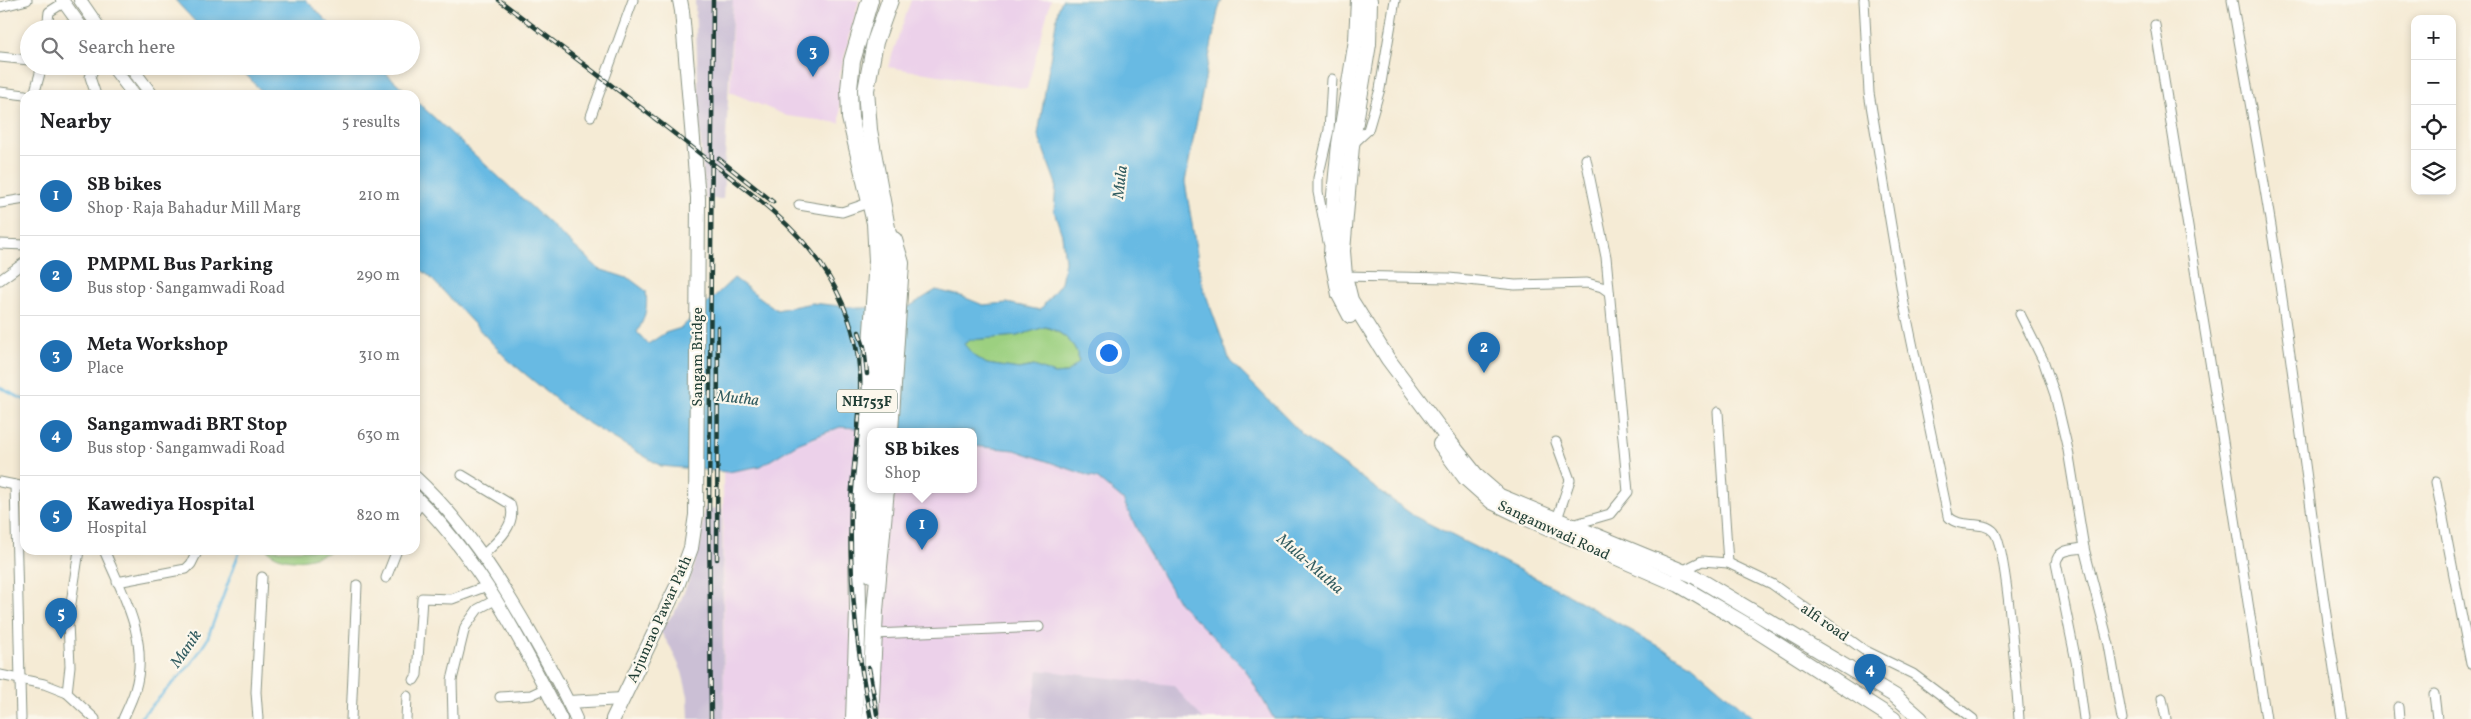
<!DOCTYPE html>
<meta charset="utf-8">
<style>
:root{--surface:#fff;--page:#f2f2f2;--text:#202124;--muted:#757577;--line:#e0e0e0;--accent:#1f6fb2}
body{margin:0;font-family:Vollkorn,serif;background:var(--page);color:var(--text)}
.controls{position:absolute;right:15px;top:15px;display:grid;overflow:hidden;border-radius:10px;box-shadow:0 2px 8px #0003}
.controls button{width:45px;height:45px;display:grid;place-items:center;padding:0;border:0;border-bottom:1px solid var(--line);background:var(--surface);color:var(--text);font:25px sans-serif}
.you{position:absolute;left:1108px;top:352px;width:18px;height:18px;margin:-12px;border:4px solid #fff;border-radius:50%;background:#1a73e8;box-shadow:0 0 0 8px #1a73e833}
.badge{display:grid;place-items:center;width:32px;height:32px;border-radius:50%;background:var(--accent);color:#fff;font-size:16px;font-weight:700}
.pin{position:absolute;translate:-50% -41px;filter:drop-shadow(0 1px 2px #0008)}
.pin::after{content:'';position:absolute;top:26px;width:18px;height:15px;background:inherit;clip-path:polygon(0 0,100% 0,50% 100%)}
.popup{position:absolute;left:867px;top:428px;width:110px;height:65px;box-sizing:border-box;display:grid;place-content:center;border-radius:10px;background:var(--surface);filter:drop-shadow(0 1px 4px #0005);font-size:16px;white-space:nowrap;color:var(--muted)}
.popup b{font-size:19px;color:var(--text)}
.popup::after{content:'';position:absolute;left:50%;top:100%;margin-left:-10px;border:10px solid transparent;border-top-color:var(--surface)}
.list{margin:0;padding:0;list-style:none}
h2{display:flex;justify-content:space-between;align-items:center;height:65px;margin:0;padding:0 20px;font-size:21px}
h2 small{font-size:16px;font-weight:400;color:var(--muted)}
.list li{display:grid;grid-template-columns:32px 1fr auto;gap:15px;align-items:center;box-sizing:border-box;height:80px;padding:0 20px;border-top:1px solid var(--line)}
.list b{display:block;font-size:19px;white-space:nowrap}
.list p{margin:0;font-size:16px;white-space:nowrap;color:var(--muted)}
.list em{font-size:16px;font-style:normal;color:var(--muted)}
.icon{flex:none;width:28px;height:28px;fill:none;stroke:currentColor;stroke-width:2;stroke-linecap:round;stroke-linejoin:round}
.map{position:relative;flex:none;width:2471px;height:719px;overflow:hidden}
.search{position:absolute;background:var(--surface);box-shadow:0 2px 8px #0003;left:20px;top:20px;width:400px;height:55px;display:flex;align-items:center;gap:12px;box-sizing:border-box;padding:0 18px;border-radius:28px;color:var(--muted);font-size:19px}
.panel{position:absolute;background:var(--surface);box-shadow:0 2px 8px #0003;left:20px;top:90px;width:400px;height:465px;border-radius:15px}
.map>svg:first-child{display:block}
</style>
<div class="map">
<svg width="2471" height="719" viewBox="0 0 2471 719">
<rect width="100%" height="100%" fill="#fbf7ec"/>
<filter id="ink" filterUnits="userSpaceOnUse"><feTurbulence type="fractalNoise" baseFrequency=".02" numOctaves="2"/><feDisplacementMap in="SourceGraphic" scale="10" xChannelSelector="R" yChannelSelector="G"/><feConvolveMatrix kernelMatrix="1 2 1 2 8 2 1 2 1" color-interpolation-filters="sRGB"/></filter>
<filter id="wash" filterUnits="userSpaceOnUse"><feTurbulence type="fractalNoise" baseFrequency=".0096" numOctaves="4" result="noise"/><feDisplacementMap in="SourceGraphic" scale="20" xChannelSelector="R" yChannelSelector="G"/><feGaussianBlur stdDeviation="1.12" result="paint"/><feColorMatrix in="noise" values="0 0 0 0 0 0 0 0 0 0 0 0 0 0 0 0 0 1.4 0 .05"/><feComposite in="paint" operator="in"/></filter>
<g filter="url(#wash)">
<rect width="100%" height="100%" fill="#f5ebd5"/>
<g fill="#ecd1ea">
<polygon points="733,0 859,0 840,74 840,123 787,116 730,92"/>
<polygon points="911,0 1051,0 1027,89 888,67"/>
<polygon points="840,427 905,431 871,431 871,489 973,489 973,446 1017,450 1098,479 1123,500 1145,546 1180,604 1245,669 1308,719 724,719 723,471 761,466 797,444"/>
</g>
<g fill="#cbbfd5">
<polygon points="695,0 733,0 723,199 705,199 700,135"/>
<polygon points="704,508 722,509 724,719 689,719 688,696 682,672 671,648 660,631 678,607 693,570 701,542"/>
<polygon points="1038,670 1173,685 1203,719 1031,719"/>
</g>
<g fill="#9cd080" stroke="#5e865a">
<path d="M1044,327C1060,330 1078,344 1079,362L1067,373L1054,374L1034,366L1019,369L987,364L975,357L963,344L970,340L1017,336Z"/>
<path d="M267,550H334C312,559 287,567 267,550Z"/>
</g>
<g fill="#67bae3" stroke="#437c8c" fill-rule="evenodd">
<polygon points="175,0 306,0 335,29 202,29"/>
<path d="M1062,0H1222L1218,11L1185,182L1202,284L1230,361L1304,436L1414,516L1565,593L1692,665L1755,719H1274L1245,669L1180,604L1145,546L1123,500L1098,479L1015,450L973,446V431H905L840,427L797,444L761,466L728,472L661,466L576,416L507,359L429,276L415,265V100L599,269L630,279L646,291C648,307 645,319 637,332L648,344L665,333L681,328L734,278L777,310L812,303L860,308L910,306L936,290L961,296L983,305L1007,303L1040,310L1061,283L1065,261L1062,235L1054,211L1056,184L1038,135L1058,10ZM1045,327C1060,330 1078,344 1079,362L1067,373L1054,374L1034,366L1019,369L987,364L975,357L964,344L970,340L1017,336Z"/>
<polygon points="238,66 378,66 410,95 265,95"/>
</g>
<g fill="none" stroke-linecap="round" stroke-linejoin="round">
<g stroke="#67bae3" stroke-width="2.5">
<polyline points="0,388 25,400"/>
<polyline points="139,719 191,664 207,640 240,550"/>
</g>
</g>
</g>
<g filter="url(#ink)">
<g fill="none" stroke-linecap="round" stroke-linejoin="round">
<g stroke="#8a9484" stroke-width="11">
<g id="street">
<path d="M1864,0L1869,93L1904,304L1948,516C1959,530 1983,519 1994,532C2007,546 2017,692 2019,719"/>
<path d="M2232,0C2247,88 2264,176 2277,265C2300,416 2317,568 2342,719"/>
<polyline points="0,7 27,0"/>
<polyline points="2155,25 2222,435 2266,719"/>
<polyline points="47,29 49,12 63,3"/>
<polyline points="0,57 29,60"/>
<polyline points="95,66 90,77 96,95"/>
<polyline points="0,92 25,95"/>
<polyline points="34,95 42,66"/>
<polyline points="591,116 633,0"/>
<polyline points="1354,143 1368,130 1380,89 1395,0"/>
<polyline points="0,203 25,199"/>
<polyline points="799,205 842,212 871,202"/>
<polyline points="1328,242 1318,192 1318,178 1329,130 1332,79"/>
<polyline points="0,244 25,245"/>
<polyline points="1342,276 1449,278 1515,285 1587,283 1602,287 1609,292"/>
<polyline points="0,280 25,262"/>
<polyline points="2020,314 2043,360 2055,395 2068,450 2084,548 2109,645 2122,719"/>
<polyline points="1718,412 1728,563"/>
<polyline points="1556,442 1570,480 1557,519"/>
<path d="M462,475L510,504C518,524 497,542 483,555"/>
<polyline points="0,482 25,487"/>
<polyline points="2436,482 2471,664"/>
<polyline points="15,485 21,719"/>
<polyline points="415,512 421,502"/>
<polyline points="1572,525 1610,514 1628,492 1606,257 1586,159"/>
<path d="M2084,548C2071,550 2058,549 2056,563L2077,666L2084,719"/>
<path d="M104,550C123,595 150,640 135,690C132,700 127,710 123,719"/>
<polyline points="386,578 397,550"/>
<polyline points="117,582 186,569 191,564 198,550"/>
<polyline points="1674,583 1682,571 1702,561 1728,563 1772,584 1864,650 1913,674 1973,719"/>
<polyline points="874,634 1039,627"/>
<polyline points="0,675 44,684 67,693 95,719"/>
<polyline points="414,680 417,675 422,598 452,599 487,586"/>
<polyline points="67,693 70,666 68,623 79,550"/>
<polyline points="2434,694 2437,719"/>
<polyline points="500,697 531,695 546,688"/>
<polyline points="2162,698 2166,719"/>
<polyline points="2398,707 2399,719"/>
<polyline points="258,719 256,692 262,577"/>
<polyline points="351,719 357,585"/>
<polyline points="406,719 407,696"/>
<polyline points="453,719 452,680 465,627 478,609 495,600"/>
</g>
</g>
<g stroke="#8a9484" stroke-width="14">
<g id="secondary">
<polyline points="62,0 83,29"/>
<polyline points="80,0 100,29"/>
<polyline points="112,66 134,95"/>
<polyline points="130,66 152,95"/>
<path d="M415,477C463,521 497,575 530,632C546,660 563,689 576,719"/>
<path d="M415,496C478,558 521,640 561,719"/>
<polyline points="568,702 623,699"/>
</g>
</g>
<g stroke="#8a9484" stroke-width="16">
<g id="primary">
<polyline points="1370,0 1369,44 1352,146 1343,251 1345,276 1351,300 1388,359 1450,442 1478,477 1500,496 1692,575 1895,696 1921,719"/>
<polyline points="1350,316 1339,295 1331,255 1334,195 1339,144 1356,40 1358,0"/>
<polyline points="1440,444 1465,478 1492,502 1525,518 1679,585 1749,626 1894,719"/>
<polyline points="613,719 677,586 691,548 696,515 698,198 682,11 680,0"/>
</g>
</g>
<g stroke="#8a9484" stroke-width="18">
<g id="highway">
<polyline points="877,431 889,239 869,130 866,90 875,42 890,0"/>
<polyline points="890,431 901,263 894,240"/>
<polyline points="871,574 870,541 873,489"/>
<polyline points="854,719 858,610 857,540 877,261 875,223 850,118 849,89 852,61 870,0"/>
<polyline points="870,719 875,611 886,489"/>
</g>
</g>
<use href="#street" stroke="#fff" stroke-width="9"/>
<use href="#secondary" stroke="#fff" stroke-width="12"/>
<use href="#primary" stroke="#fff" stroke-width="14"/>
<use href="#highway" stroke="#fff" stroke-width="16"/>
<g stroke="#1f3d34" stroke-width="4.5">
<g id="rail">
<path d="M499,0C567,52 636,103 703,156C745,189 789,219 820,263C843,296 857,335 860,375C862,417 853,461 851,503C849,575 856,649 871,719"/>
<polyline points="719,159 773,202"/>
<polyline points="859,332 864,347 867,374"/>
<polyline points="717,559 718,327"/>
<polyline points="869,668 877,714"/>
<polyline points="711,719 709,508 713,0"/>
</g>
</g>
<use href="#rail" stroke="#fbf7ec" stroke-width="2.5" stroke-dasharray="8" stroke-linecap="butt"/>
</g>
</g>
<g text-anchor="middle" stroke-width="4.5" stroke-linejoin="round" paint-order="stroke">
<rect fill="#fbf7ec" stroke="#61756b" stroke-width="1" x="837" y="389.5" width="60" height="23" rx="4"/>
<g font-size="14" font-weight="bold" fill="#1f3d34">
<text x="867" y="406">NH753F</text>
</g>
<g font-size="15" fill="#1f3d34" stroke="#fbf7ec">
<text transform="translate(697 357) rotate(-90)" y="5">Sangam Bridge</text>
<text transform="translate(1554 530) rotate(25)" y="5">Sangamwadi Road</text>
<text transform="translate(659 619) rotate(-66)" y="5">Arjunrao Pawar Path</text>
<text transform="translate(1825 622) rotate(35)" y="5">alfi road</text>
</g>
<g font-size="16" font-style="italic" fill="#315c60" stroke="#fbf7ec">
<text transform="translate(1119 182) rotate(-83)" y="6">Mula</text>
<text transform="translate(738 397) rotate(6)" y="6">Mutha</text>
<text transform="translate(1311 563) rotate(41)" y="6">Mula-Mutha</text>
<text transform="translate(185 648) rotate(-55)" y="6">Manik</text>
</g>
</g>
</svg>
<div class="controls">
<button>+</button>
<button>−</button>
<button><svg class="icon" aria-label="locate" viewBox="0 0 24 24"><circle cx="12" cy="12" r="6"/><path d="M12 2v4M12 18v4M2 12h4M18 12h4"/></svg></button>
<button><svg class="icon" aria-label="layers" viewBox="0 0 24 24"><path d="M12 4l9 5-9 5-9-5zM3 14l9 5 9-5"/></svg></button>
</div>
<div class="you"></div>
<div class="pin badge" style="left:922px;top:550px">1</div>
<div class="popup"><b>SB bikes</b>Shop</div>
<div class="pin badge" style="left:1484px;top:373px">2</div>
<div class="pin badge" style="left:813px;top:77px">3</div>
<div class="pin badge" style="left:1870px;top:695px">4</div>
<div class="pin badge" style="left:61px;top:639px">5</div>
<div class="search"><svg class="icon" aria-label="search" viewBox="0 0 24 24"><circle cx="10" cy="10" r="6"/><path d="M15 15l6 6"/></svg>Search here</div>
<section class="panel">
<h2>Nearby<small>5 results</small></h2>
<ul class="list">
<li><span class="badge">1</span><div><b>SB bikes</b><p>Shop · Raja Bahadur Mill Marg</p></div><em>210 m</em></li>
<li><span class="badge">2</span><div><b>PMPML Bus Parking</b><p>Bus stop · Sangamwadi Road</p></div><em>290 m</em></li>
<li><span class="badge">3</span><div><b>Meta Workshop</b><p>Place</p></div><em>310 m</em></li>
<li><span class="badge">4</span><div><b>Sangamwadi BRT Stop</b><p>Bus stop · Sangamwadi Road</p></div><em>630 m</em></li>
<li><span class="badge">5</span><div><b>Kawediya Hospital</b><p>Hospital</p></div><em>820 m</em></li>
</ul>
</section>
</div>
